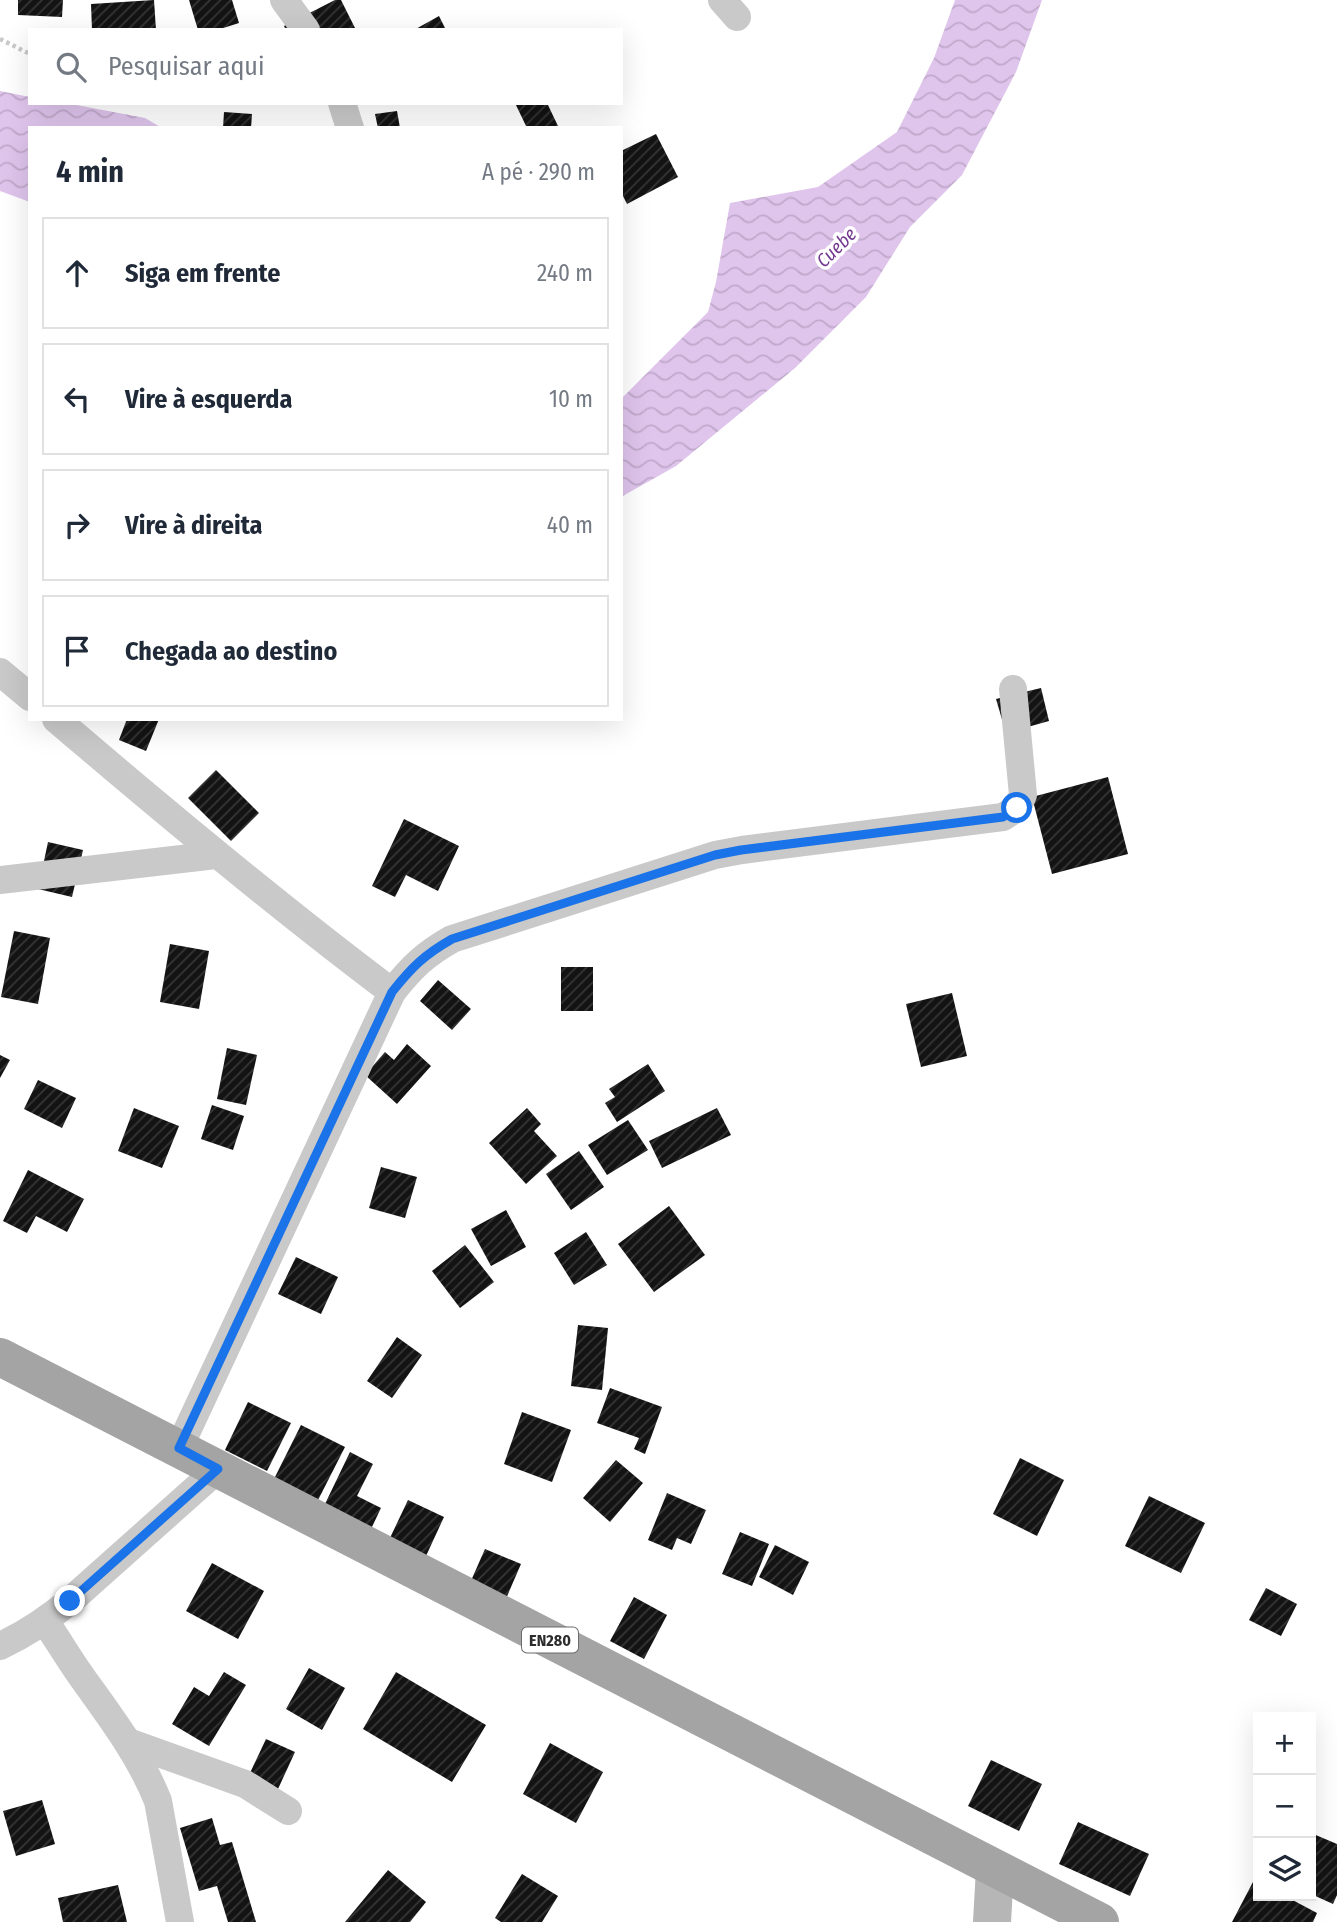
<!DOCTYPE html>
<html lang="pt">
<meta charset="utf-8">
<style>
:root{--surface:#fff;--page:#f6f6f7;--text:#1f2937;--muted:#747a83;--line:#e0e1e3}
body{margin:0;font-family:"Fira Sans Condensed",sans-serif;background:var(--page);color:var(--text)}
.controls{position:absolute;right:21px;bottom:21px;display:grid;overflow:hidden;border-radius:0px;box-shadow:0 7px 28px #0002}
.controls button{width:63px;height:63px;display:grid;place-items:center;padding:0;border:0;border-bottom:2px solid var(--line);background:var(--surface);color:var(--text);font:35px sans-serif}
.stop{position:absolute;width:21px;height:21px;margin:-16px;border:5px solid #1a73e8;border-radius:50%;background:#fff}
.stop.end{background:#1a73e8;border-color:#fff;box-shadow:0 2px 7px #0008}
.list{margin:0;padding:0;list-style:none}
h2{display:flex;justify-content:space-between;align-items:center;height:91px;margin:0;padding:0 28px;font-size:30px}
h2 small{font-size:23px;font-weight:400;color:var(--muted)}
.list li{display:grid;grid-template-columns:46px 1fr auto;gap:21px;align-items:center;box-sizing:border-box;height:112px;margin:0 14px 14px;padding:0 14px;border:2px solid var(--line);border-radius:0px}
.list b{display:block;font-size:26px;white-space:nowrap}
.list em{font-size:23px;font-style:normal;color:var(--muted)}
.icon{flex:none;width:38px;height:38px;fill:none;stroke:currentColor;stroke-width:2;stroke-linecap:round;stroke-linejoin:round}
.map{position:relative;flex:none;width:1337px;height:1922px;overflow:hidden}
.search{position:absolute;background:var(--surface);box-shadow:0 7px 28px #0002;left:28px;top:28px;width:595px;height:77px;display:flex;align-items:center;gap:18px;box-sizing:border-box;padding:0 24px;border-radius:0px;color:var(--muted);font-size:26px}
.panel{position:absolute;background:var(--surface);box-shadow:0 7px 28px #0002;left:28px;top:126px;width:595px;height:595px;border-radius:0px}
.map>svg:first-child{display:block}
</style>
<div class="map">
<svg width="1337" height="1922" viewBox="0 0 1337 1922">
<defs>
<pattern id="water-waves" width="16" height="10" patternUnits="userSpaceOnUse" patternTransform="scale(1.75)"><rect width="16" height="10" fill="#dfc4ec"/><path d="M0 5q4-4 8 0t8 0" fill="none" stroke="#c0a9cb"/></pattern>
<pattern id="building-hatch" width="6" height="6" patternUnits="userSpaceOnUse" patternTransform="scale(1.75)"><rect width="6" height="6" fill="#131313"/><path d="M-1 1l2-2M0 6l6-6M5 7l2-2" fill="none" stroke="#363636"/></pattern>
</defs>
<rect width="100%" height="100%" fill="#fff"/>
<g fill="url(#water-waves)">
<polygon points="955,0 1042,0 1016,72 962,175 910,227 866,297 795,368 676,466 621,497 621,399 708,312 716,282 730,203 818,187 897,132 934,58"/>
<polygon points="0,91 30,97 30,103 66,103 145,118 162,128 30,128 30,202 0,191"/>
</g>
<g fill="url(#building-hatch)">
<polygon points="18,0 63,0 62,17 18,15"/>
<polygon points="154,0 156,30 92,30 91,4"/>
<polygon points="189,0 232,0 239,23 217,30 198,30"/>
<polygon points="335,0 341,0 356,30 286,30 284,26"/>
<polygon points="439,16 446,30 414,30"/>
<polygon points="515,103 547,103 558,126 527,128"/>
<polygon points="397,111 400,128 378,128 375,114"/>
<polygon points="224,112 252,114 251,128 223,128"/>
<polygon points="656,134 678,177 627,204 621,192 621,151"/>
<polygon points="1041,688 1049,721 1006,733 996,699"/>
<polygon points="127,719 159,719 146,751 119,740"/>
<polygon points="216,770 259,813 231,841 188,798"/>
<polygon points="1108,777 1128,854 1052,874 1032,797"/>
<polygon points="404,819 459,846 438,891 406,875 395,897 372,886"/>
<polygon points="48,842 83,850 72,897 38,889"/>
<polygon points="14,931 50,938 38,1004 1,997"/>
<polygon points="170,944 209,951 199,1009 160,1002"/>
<rect x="561" y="967" width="32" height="44"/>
<polygon points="438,980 471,1009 452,1030 420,1001"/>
<polygon points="952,993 967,1056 921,1067 906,1004"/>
<polygon points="407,1044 431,1066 397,1104 365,1075 385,1052 394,1060"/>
<polygon points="227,1048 257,1055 246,1105 217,1099"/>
<polygon points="0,1055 10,1060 0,1078"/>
<polygon points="648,1064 665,1091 617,1122 605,1103 615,1097 609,1089"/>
<polygon points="38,1080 76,1098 62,1128 24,1109"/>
<polygon points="212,1105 244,1116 233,1150 201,1139"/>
<polygon points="134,1108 179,1126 162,1168 118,1151"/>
<polygon points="527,1108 541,1124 534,1131 557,1156 526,1184 489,1143"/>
<polygon points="717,1108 731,1135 662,1168 649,1141"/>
<polygon points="628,1120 648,1150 607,1175 588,1145"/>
<polygon points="579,1151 604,1187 571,1210 546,1174"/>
<polygon points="381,1167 417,1177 405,1218 369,1208"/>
<polygon points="28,1170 84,1199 67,1232 36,1216 27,1233 3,1221"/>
<polygon points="669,1206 705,1255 654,1292 618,1244"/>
<polygon points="506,1210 526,1247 491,1266 471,1229"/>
<polygon points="586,1232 607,1265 574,1285 554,1253"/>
<polygon points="465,1245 494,1282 460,1308 432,1271"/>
<polygon points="296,1257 338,1277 321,1314 278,1294"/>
<polygon points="578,1325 608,1328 602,1390 571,1386"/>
<polygon points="397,1337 422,1355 392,1398 367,1381"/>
<polygon points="610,1388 662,1407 645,1454 634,1449 639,1438 597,1423"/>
<polygon points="248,1402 291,1423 267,1471 225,1450"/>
<polygon points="522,1412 571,1430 552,1482 504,1464"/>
<polygon points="301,1425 345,1447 315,1506 271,1485"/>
<polygon points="350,1452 373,1464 357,1496 381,1508 371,1529 324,1506"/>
<polygon points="1020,1458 1064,1480 1037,1536 993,1514"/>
<polygon points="616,1460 643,1483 610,1522 583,1498"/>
<polygon points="667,1493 706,1510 691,1544 677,1538 672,1550 648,1540"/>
<polygon points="1149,1496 1205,1523 1181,1573 1125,1546"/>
<polygon points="408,1500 444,1517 426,1556 389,1540"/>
<polygon points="740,1532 769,1544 752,1586 722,1574"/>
<polygon points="775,1545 809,1562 793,1595 759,1577"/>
<polygon points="485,1549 521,1564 502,1608 466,1592"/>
<polygon points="212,1563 264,1591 238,1639 186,1611"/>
<polygon points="1266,1588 1297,1604 1281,1636 1249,1620"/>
<polygon points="634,1597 667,1615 644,1659 610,1641"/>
<polygon points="309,1668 345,1688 322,1730 286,1709"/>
<polygon points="224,1672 246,1685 209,1746 172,1724 194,1687 209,1696"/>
<polygon points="396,1672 486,1725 452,1782 363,1729"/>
<polygon points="266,1739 295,1752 278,1789 249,1775"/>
<polygon points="550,1743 603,1772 576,1823 523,1794"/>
<polygon points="991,1760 1042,1784 1019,1831 968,1806"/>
<polygon points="42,1800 55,1844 16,1856 3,1811"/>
<polygon points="212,1818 220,1845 232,1842 256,1922 228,1922 217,1886 199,1891 180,1828"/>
<polygon points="1078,1822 1149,1854 1130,1896 1059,1864"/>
<polygon points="1311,1833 1337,1844 1337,1895 1333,1904 1311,1894"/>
<polygon points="388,1870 426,1902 410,1922 345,1922"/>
<polygon points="522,1874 558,1896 542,1922 501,1922 495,1918"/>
<polygon points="1254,1880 1258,1882 1258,1896 1285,1896 1317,1913 1313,1922 1232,1922"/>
<polygon points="118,1885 127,1922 63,1922 58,1898"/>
</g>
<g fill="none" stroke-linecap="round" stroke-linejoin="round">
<polyline stroke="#c9c9c9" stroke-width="4.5" stroke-dasharray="3.5 3.5" stroke-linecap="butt" points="0,39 30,54"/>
<g stroke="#c9c9c9" stroke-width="28">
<polyline points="284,0 306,30"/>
<polyline points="722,0 737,17"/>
<polyline points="342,103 350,128"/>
<polyline points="0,672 30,697"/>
<path d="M56,719C166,813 276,905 392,992L179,1448"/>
<polyline points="0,880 216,855"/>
<path d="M392,992C412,967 424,955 452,939L715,855L742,850L1003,817L1017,808L1023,795L1013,689"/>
<path d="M45,1621C58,1640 70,1661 84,1680C112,1719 140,1756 158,1801L180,1922"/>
<path d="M0,1646C26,1634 48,1619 70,1601L218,1469"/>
<polyline points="128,1742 245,1784 288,1811"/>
</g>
<polyline stroke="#b6b6b6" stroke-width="38" points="992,1922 995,1869"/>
<polyline stroke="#a4a4a4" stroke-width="38" points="0,1357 1100,1922"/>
</g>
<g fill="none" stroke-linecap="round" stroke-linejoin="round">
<path stroke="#1a73e8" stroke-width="9" d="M70,1601L218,1469L179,1448L392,992C412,967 424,955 452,939L715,855L741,850L1003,817L1017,808"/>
</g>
<g text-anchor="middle" stroke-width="7" stroke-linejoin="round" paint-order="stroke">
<rect fill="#fff" stroke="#6b6b6b" stroke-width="2" x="522" y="1627.5" width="56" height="25" rx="5"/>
<g font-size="16" font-weight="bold" fill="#2c2c2c">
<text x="550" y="1646">EN280</text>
</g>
<g font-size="19" font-style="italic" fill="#733990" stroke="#fff">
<text transform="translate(836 247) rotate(-45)" y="7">Cuebe</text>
</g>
</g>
</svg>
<div class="controls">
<button>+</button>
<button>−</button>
<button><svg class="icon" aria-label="layers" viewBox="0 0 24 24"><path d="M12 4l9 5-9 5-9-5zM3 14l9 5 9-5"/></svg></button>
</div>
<div class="stop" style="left:1017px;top:808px"></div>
<div class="stop end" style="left:70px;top:1601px"></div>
<div class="search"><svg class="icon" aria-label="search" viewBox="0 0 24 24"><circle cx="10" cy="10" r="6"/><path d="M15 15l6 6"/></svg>Pesquisar aqui</div>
<section class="panel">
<h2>4 min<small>A pé · 290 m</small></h2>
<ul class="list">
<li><svg class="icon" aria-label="ahead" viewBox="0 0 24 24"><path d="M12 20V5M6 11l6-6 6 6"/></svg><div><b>Siga em frente</b></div><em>240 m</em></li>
<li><svg class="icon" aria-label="left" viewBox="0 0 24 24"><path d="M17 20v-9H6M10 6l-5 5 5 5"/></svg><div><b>Vire à esquerda</b></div><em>10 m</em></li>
<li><svg class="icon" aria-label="right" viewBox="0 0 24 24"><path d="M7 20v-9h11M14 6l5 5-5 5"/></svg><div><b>Vire à direita</b></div><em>40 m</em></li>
<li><svg class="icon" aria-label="arrive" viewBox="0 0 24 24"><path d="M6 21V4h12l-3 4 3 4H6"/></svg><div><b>Chegada ao destino</b></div></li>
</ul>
</section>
</div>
